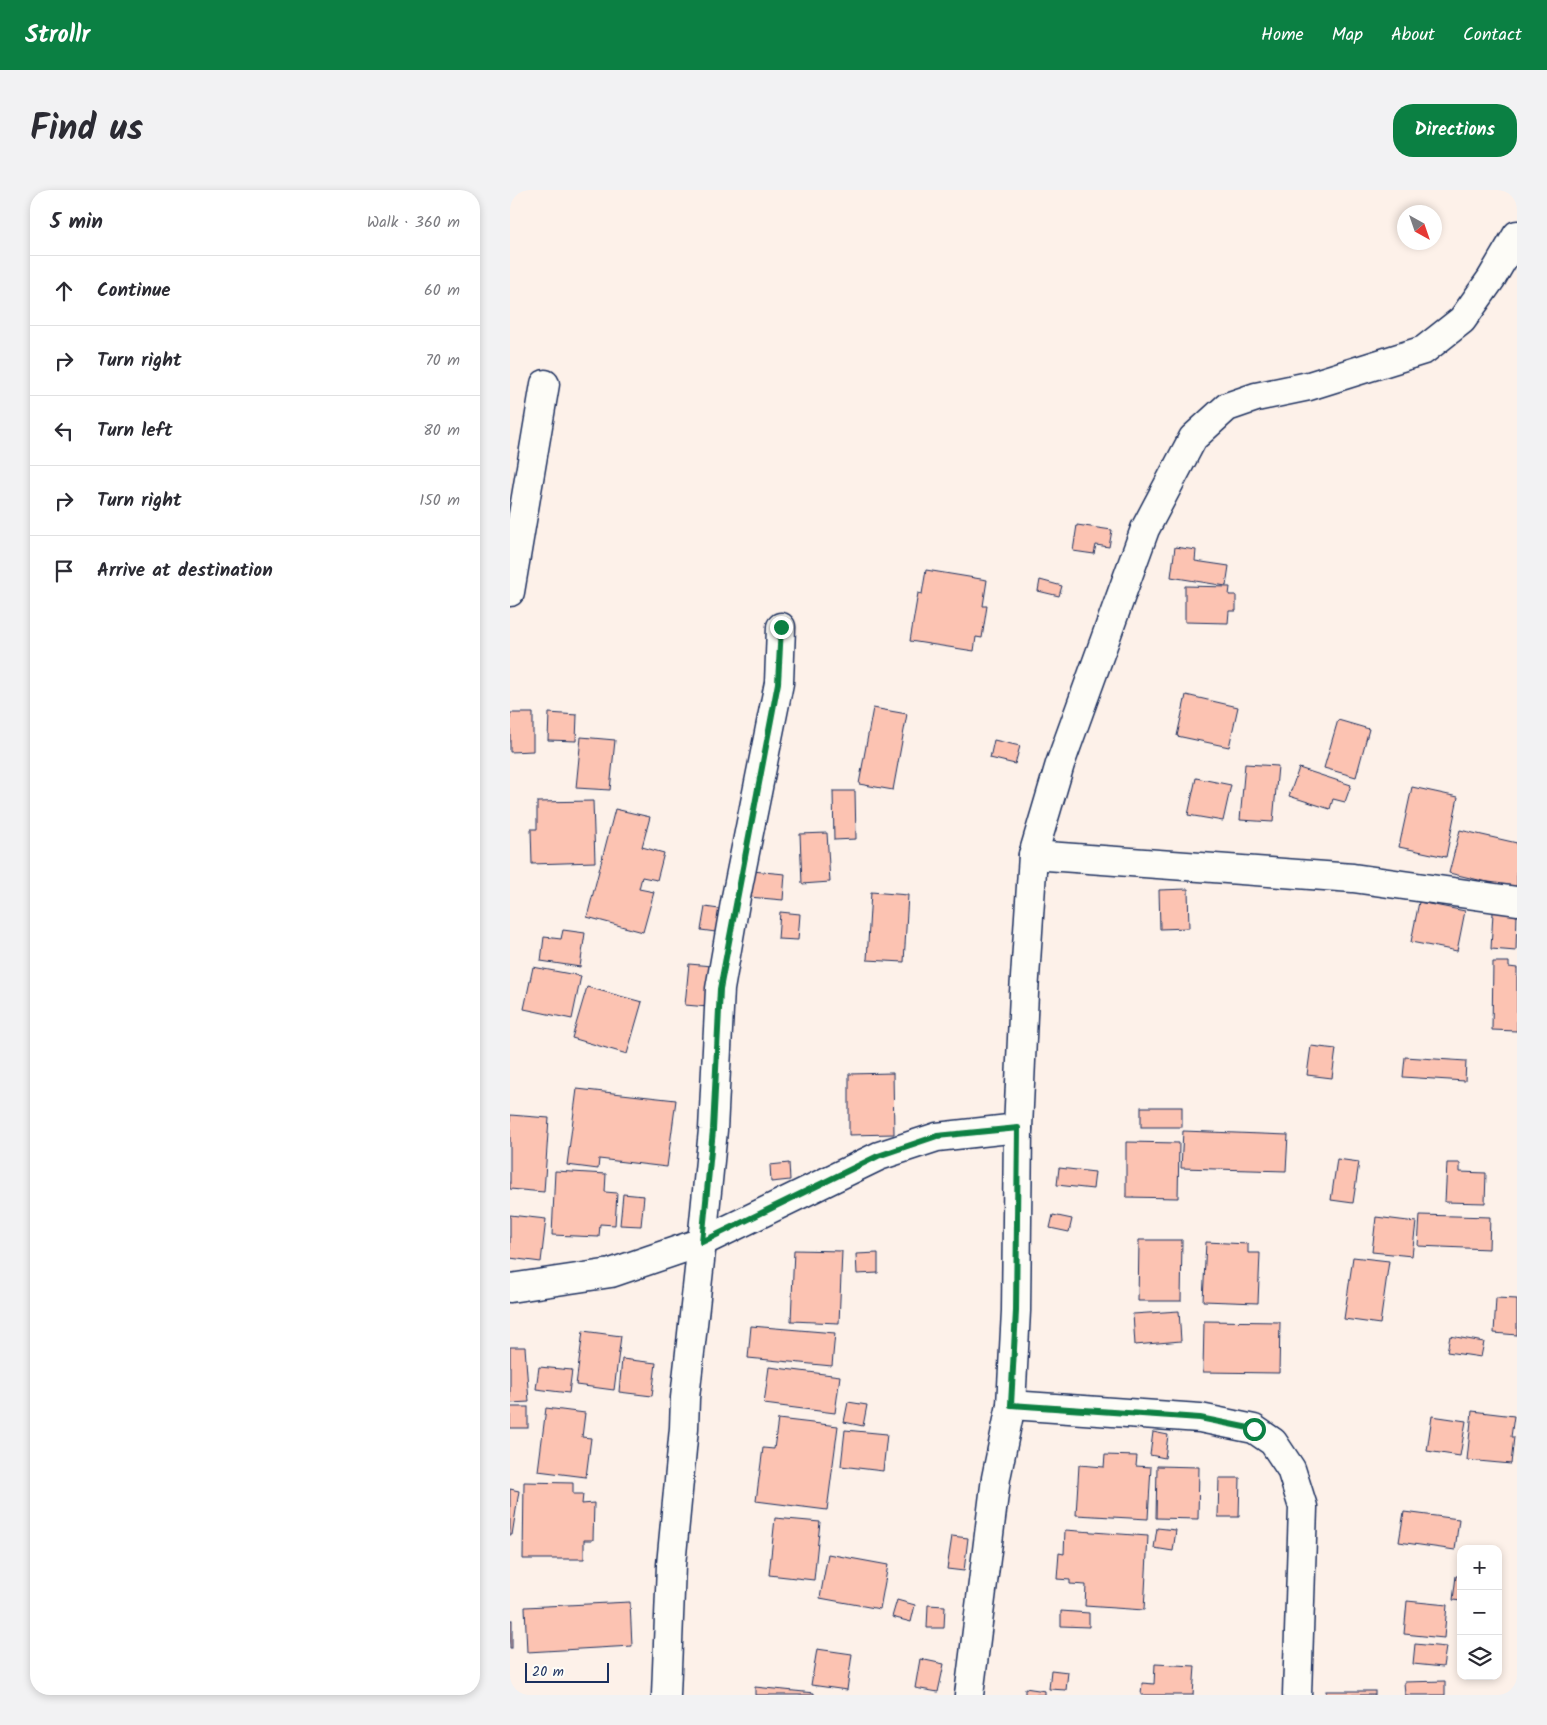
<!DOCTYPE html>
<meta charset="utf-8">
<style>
:root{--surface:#fff;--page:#f2f2f3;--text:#2b2b33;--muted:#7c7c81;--line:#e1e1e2;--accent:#0b8043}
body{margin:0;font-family:Kalam,sans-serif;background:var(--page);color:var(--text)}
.controls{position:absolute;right:15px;bottom:15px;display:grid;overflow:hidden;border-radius:10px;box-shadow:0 2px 8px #0003}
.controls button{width:45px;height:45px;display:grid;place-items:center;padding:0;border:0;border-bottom:1px solid var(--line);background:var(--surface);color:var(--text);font:25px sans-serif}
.compass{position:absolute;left:887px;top:15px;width:45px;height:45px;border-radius:50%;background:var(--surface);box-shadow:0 2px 8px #0003;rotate:140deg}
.scale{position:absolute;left:15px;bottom:12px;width:84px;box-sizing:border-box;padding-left:5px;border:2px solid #1b2f5e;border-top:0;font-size:14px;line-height:18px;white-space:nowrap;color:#1b2f5e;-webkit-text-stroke:4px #fdfcf7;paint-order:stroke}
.stop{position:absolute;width:15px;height:15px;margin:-11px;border:4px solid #0b8043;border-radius:50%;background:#fff}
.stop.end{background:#0b8043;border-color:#fff;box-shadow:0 1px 5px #0008}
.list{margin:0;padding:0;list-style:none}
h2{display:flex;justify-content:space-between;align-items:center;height:65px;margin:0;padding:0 20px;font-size:21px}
h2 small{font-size:16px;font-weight:400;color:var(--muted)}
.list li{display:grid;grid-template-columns:32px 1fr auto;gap:15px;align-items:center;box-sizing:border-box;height:70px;padding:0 20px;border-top:1px solid var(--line)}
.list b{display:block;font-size:19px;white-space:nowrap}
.list em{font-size:16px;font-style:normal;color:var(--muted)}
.icon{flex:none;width:28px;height:28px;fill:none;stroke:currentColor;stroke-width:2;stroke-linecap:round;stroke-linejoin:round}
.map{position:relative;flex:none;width:1007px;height:1505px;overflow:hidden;border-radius:20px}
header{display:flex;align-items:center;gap:30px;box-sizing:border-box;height:70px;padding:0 25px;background:var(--accent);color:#fff}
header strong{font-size:24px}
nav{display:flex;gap:28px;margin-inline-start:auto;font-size:18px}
.intro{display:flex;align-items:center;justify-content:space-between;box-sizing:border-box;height:120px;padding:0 30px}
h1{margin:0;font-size:35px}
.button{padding:12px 22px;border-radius:20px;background:var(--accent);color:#fff;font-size:18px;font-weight:700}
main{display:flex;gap:30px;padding:0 30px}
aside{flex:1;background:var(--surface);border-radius:20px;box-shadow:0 2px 8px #0003}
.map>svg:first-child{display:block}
</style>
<header>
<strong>Strollr</strong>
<nav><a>Home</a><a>Map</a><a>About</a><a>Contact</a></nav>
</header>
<div class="intro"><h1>Find us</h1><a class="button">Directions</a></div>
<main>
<aside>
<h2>5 min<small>Walk · 360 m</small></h2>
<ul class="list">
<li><svg class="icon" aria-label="ahead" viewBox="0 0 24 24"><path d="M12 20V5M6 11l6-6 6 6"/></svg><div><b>Continue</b></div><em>60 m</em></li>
<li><svg class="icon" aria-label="right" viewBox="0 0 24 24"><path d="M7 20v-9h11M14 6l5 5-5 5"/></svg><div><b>Turn right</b></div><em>70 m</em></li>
<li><svg class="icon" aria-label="left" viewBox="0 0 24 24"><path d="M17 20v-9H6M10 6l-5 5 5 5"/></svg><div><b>Turn left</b></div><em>80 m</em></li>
<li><svg class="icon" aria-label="right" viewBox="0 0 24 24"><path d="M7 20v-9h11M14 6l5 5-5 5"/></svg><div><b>Turn right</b></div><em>150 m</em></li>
<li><svg class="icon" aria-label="arrive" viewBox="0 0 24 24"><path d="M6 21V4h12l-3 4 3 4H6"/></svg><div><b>Arrive at destination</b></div></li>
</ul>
</aside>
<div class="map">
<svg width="1007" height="1505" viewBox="0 0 1007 1505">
<rect width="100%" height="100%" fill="#fdf1e9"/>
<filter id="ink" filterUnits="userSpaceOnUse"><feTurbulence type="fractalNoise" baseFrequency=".02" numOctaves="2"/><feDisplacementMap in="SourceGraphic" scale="10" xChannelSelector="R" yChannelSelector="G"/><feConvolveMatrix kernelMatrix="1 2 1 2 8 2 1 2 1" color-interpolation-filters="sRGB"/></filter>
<g filter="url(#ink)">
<g fill="#fcc3b2" stroke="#1b2f5e">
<polygon points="567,335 602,340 599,357 586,355 584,364 563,361"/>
<polygon points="665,357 686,360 685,371 719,376 716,396 661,387"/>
<polygon points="416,380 477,390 473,416 477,416 472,448 466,447 464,461 400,451 408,403 412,404"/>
<polygon points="530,390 552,396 549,406 528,401"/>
<polygon points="675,396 720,397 719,405 726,405 726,421 719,421 718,433 675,432"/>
<polygon points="676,505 728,517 719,557 667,546"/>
<polygon points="363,518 397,524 383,600 349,594"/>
<polygon points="0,523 23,523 23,561 0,562"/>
<polygon points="39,523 67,525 66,551 38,550"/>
<polygon points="828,530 859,539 846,587 814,578"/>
<polygon points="71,547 105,550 100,600 66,598"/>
<polygon points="484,550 510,556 505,574 480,568"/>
<polygon points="735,574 768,576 763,632 730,630"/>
<polygon points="789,578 841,595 835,612 823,609 820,619 779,606"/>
<polygon points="686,588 721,595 713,631 678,625"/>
<polygon points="902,597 948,607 936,667 889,657"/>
<polygon points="323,601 345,601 346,649 324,650"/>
<polygon points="83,611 85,672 22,674 21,639 27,639 27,612"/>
<polygon points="105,619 140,627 132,657 154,663 147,690 132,687 129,699 144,702 133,742 77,727"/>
<polygon points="950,640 1007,653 1007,699 939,683"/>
<polygon points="317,643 320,692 292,694 290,644"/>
<polygon points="242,681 275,684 273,710 239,707"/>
<polygon points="678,699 679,738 650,739 649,700"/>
<polygon points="361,702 398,705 394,772 357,770"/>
<polygon points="909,712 955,721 947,761 901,752"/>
<polygon points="195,717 216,720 213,743 191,740"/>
<polygon points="270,722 290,724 288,750 268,749"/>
<polygon points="983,722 1007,723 1006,761 981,759"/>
<polygon points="53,740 75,743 70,777 31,771 34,747 51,749"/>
<polygon points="983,772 999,772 999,777 1007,778 1007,841 982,840"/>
<polygon points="179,774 202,776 198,817 175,815"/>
<polygon points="23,777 71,786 62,829 14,819"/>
<polygon points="77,797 132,812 117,864 62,848"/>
<polygon points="801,856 826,859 822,888 797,885"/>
<polygon points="895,867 956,871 955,891 893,887"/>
<polygon points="383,883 384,944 339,945 339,884"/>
<polygon points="67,899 166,910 157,977 89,969 88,979 57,975"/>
<rect x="631" y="917" width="41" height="20"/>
<polygon points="0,925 39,928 34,1002 0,999"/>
<polygon points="673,941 778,945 776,981 671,978"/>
<polygon points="616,952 669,953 668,1008 616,1007"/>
<polygon points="827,969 849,972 843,1013 821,1010"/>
<polygon points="279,973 280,990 261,992 260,975"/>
<polygon points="937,973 950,973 950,982 976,983 975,1013 935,1012"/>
<polygon points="549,978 585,982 583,999 547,995"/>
<polygon points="45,981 96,984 95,1002 107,1003 105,1035 90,1034 89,1047 42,1045"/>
<polygon points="113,1004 134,1006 131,1036 110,1035"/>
<polygon points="0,1025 36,1029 31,1072 0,1068"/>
<polygon points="543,1025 562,1029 559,1042 540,1038"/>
<polygon points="910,1025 980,1027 979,1059 908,1056"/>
<polygon points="866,1027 906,1032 902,1066 862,1062"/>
<polygon points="629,1050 672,1050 671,1111 628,1111"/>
<polygon points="696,1052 738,1054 738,1063 750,1063 748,1113 693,1111"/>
<polygon points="284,1060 332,1061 329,1133 281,1131"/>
<polygon points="368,1063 368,1083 347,1084 346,1064"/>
<polygon points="843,1067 879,1071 870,1134 834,1129"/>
<polygon points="986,1108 1007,1109 1007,1145 984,1143"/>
<polygon points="669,1121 671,1151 625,1155 623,1124"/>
<polygon points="694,1131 770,1132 769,1183 693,1182"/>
<polygon points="241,1136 325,1143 322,1176 238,1168"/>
<polygon points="73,1141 111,1146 104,1200 66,1195"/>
<polygon points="940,1146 974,1152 971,1167 937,1162"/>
<polygon points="0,1157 15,1157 19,1212 0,1213"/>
<polygon points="112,1169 146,1173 142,1206 109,1202"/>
<polygon points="29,1177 62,1180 59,1203 26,1199"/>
<polygon points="259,1177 330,1186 325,1223 254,1214"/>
<polygon points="338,1212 357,1215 353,1236 334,1232"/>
<rect x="0" y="1217" width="18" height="21"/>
<polygon points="36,1218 75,1223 72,1247 81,1248 76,1287 28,1281"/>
<polygon points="962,1221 1004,1226 1001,1247 1004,1247 1001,1274 957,1270"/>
<polygon points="922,1226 956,1231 950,1266 917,1261"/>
<polygon points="268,1229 328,1236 317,1320 246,1311 253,1258 264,1259"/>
<polygon points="335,1240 377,1244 373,1281 331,1276"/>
<polygon points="643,1242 658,1245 655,1268 640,1265"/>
<polygon points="595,1265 627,1266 626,1276 641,1277 638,1329 566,1325 569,1275 594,1277"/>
<polygon points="647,1276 689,1277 688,1329 646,1328"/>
<polygon points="709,1288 730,1288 729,1327 708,1327"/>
<polygon points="14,1292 63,1293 63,1304 73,1304 72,1314 84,1313 83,1350 74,1350 74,1369 13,1369"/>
<polygon points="0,1299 9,1301 2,1345 0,1345"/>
<polygon points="894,1322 949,1329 945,1360 889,1352"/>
<polygon points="265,1328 310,1332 304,1390 259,1385"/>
<polygon points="647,1338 666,1340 663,1361 644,1358"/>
<polygon points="555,1340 638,1346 634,1420 575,1416 576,1395 560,1394 560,1390 547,1389 549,1363 554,1364"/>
<polygon points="442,1346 458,1348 454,1381 437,1379"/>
<polygon points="318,1364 378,1375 370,1419 310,1408"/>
<polygon points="946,1386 951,1386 951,1411 943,1410"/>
<polygon points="387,1410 405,1415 401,1432 382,1427"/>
<polygon points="897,1411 937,1415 934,1448 894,1444"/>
<polygon points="120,1412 122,1456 17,1462 15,1417"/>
<polygon points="418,1415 435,1416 434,1438 417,1438"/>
<polygon points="551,1421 579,1423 579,1437 551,1436"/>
<rect x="0" y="1430" width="2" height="28"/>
<polygon points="905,1454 936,1457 933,1477 903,1474"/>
<polygon points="307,1459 342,1464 337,1500 301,1495"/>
<polygon points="410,1469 434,1474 428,1502 405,1498"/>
<polygon points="645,1474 685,1476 683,1505 631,1505 632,1493 644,1494"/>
<polygon points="541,1480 558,1482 556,1500 539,1499"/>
<polygon points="935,1491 935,1505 895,1505 894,1492"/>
<polygon points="245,1497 304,1503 304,1505 245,1505"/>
<polygon points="515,1498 535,1501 535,1505 515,1505"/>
<rect x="816" y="1501" width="49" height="4"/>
</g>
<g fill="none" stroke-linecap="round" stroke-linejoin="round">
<g stroke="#1b2f5e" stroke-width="31">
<g id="street">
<polyline points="0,402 35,194"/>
<polyline points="523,665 843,688 1007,711"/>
<polyline points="0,1098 101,1083 192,1052 369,966 427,947 508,938"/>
<polyline points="501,1215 690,1228 744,1239 763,1252 781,1279 793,1317 787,1505"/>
<polyline points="156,1505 161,1375 174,1238 175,1208 192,1052 203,940 210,799 226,707 269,493 271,437"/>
<polyline points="459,1505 486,1288 501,1215 506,1121 508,938 514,803 523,665 550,574 635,339 683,248 717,217 746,207 799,196 914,160 952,130 981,89 1007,45"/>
</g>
</g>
<use href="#street" stroke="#fdfcf7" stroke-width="28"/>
</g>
</g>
<g fill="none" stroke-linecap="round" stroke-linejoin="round" filter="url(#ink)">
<polyline stroke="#0b8043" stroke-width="6" points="271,437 268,493 210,799 203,940 192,1052 368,966 427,946 508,938 506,1121 501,1215 690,1228 744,1239"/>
</g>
</svg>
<div class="controls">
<button>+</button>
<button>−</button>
<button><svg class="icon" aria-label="layers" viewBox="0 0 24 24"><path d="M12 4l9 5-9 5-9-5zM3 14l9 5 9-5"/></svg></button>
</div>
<svg class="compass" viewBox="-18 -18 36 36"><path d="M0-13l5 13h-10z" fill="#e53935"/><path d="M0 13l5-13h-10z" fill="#7c7c81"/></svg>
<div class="scale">20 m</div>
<div class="stop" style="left:744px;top:1239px"></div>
<div class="stop end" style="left:271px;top:437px"></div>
</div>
</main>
